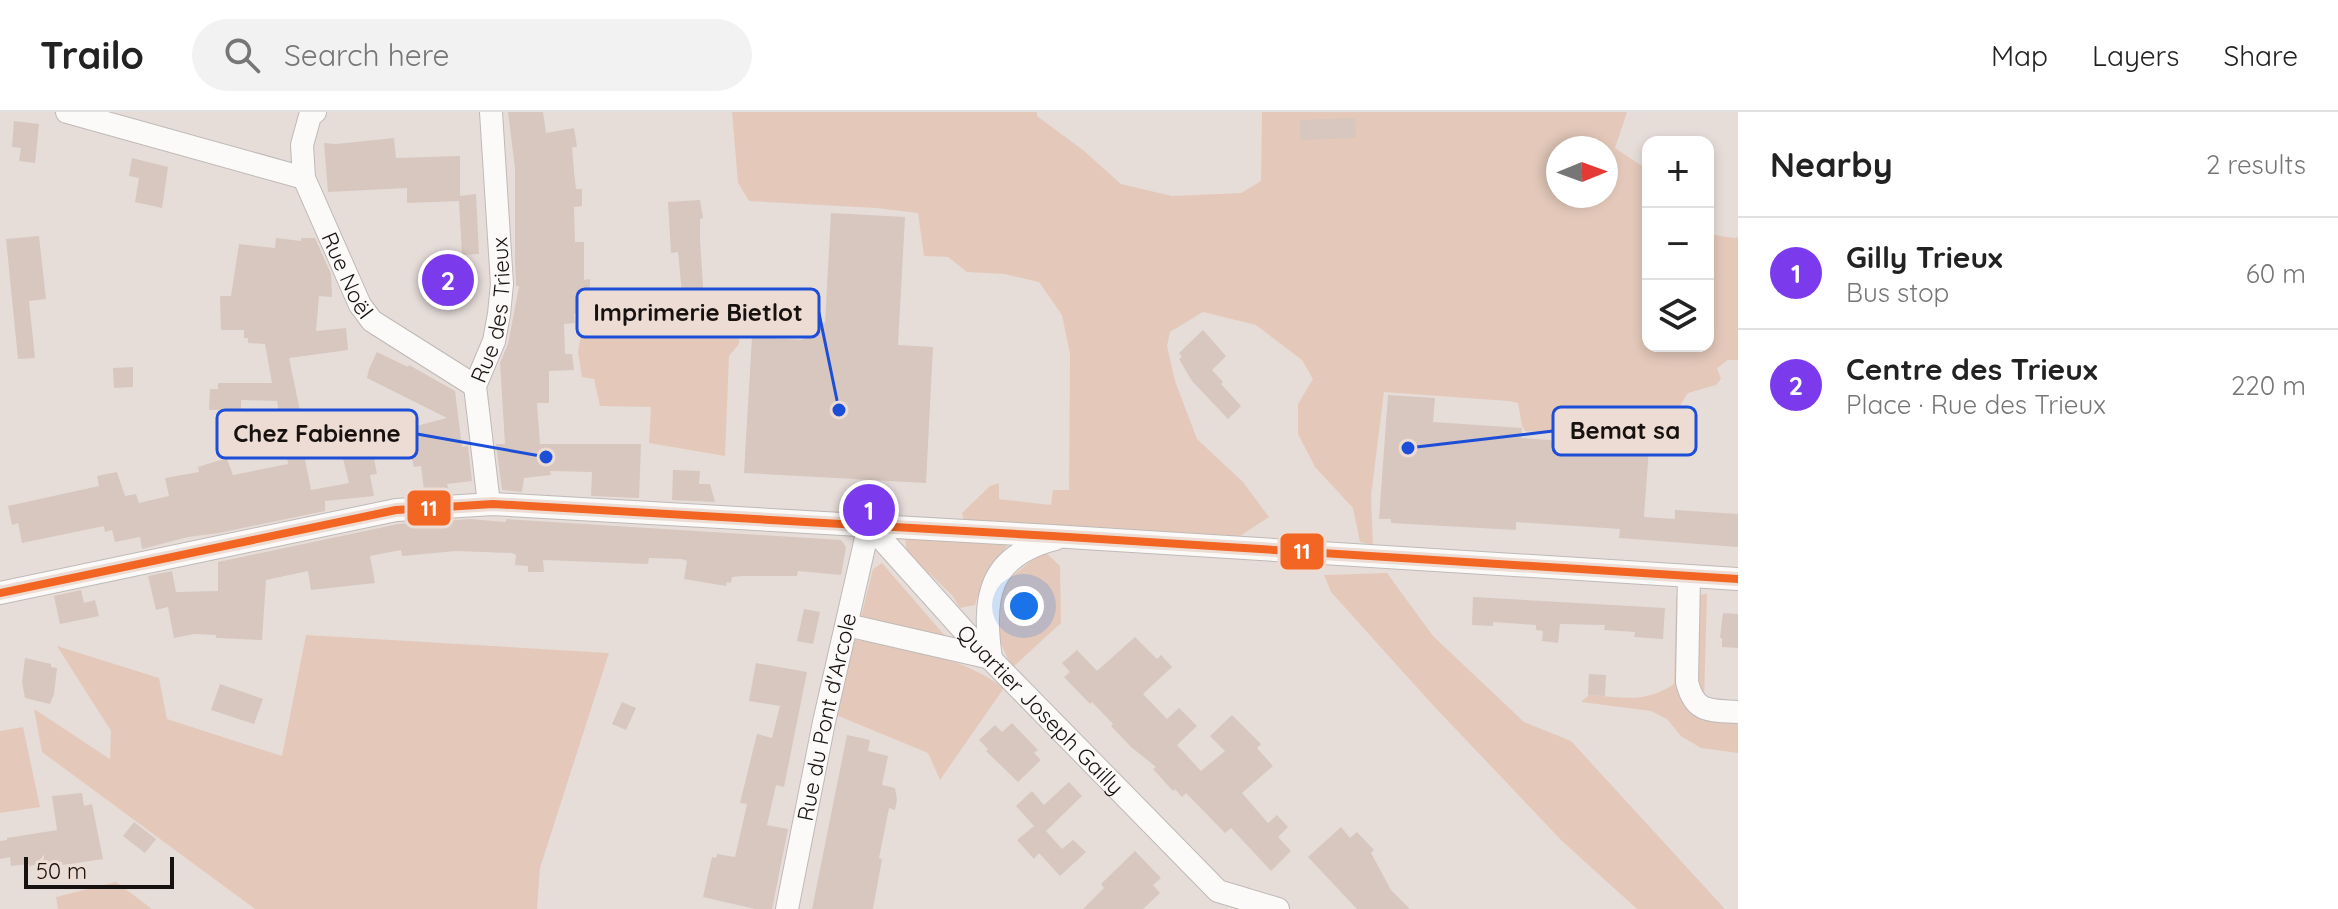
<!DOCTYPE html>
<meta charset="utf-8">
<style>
:root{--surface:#fff;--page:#f2f2f2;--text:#222;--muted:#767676;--line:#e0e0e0;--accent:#7c3aed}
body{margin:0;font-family:Quicksand,sans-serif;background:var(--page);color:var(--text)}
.controls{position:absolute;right:24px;top:24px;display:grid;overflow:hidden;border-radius:16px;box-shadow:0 4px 12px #0003}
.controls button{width:72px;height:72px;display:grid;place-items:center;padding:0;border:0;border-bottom:2px solid var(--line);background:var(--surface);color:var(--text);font:40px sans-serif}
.compass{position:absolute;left:1546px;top:24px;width:72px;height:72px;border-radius:50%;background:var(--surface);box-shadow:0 4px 12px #0003;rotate:89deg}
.scale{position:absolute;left:24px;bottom:20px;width:150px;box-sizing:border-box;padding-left:8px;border:4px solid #17110f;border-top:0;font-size:22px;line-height:28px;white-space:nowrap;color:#17110f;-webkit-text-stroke:6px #ecdcd3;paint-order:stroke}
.you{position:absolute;left:1024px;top:494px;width:28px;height:28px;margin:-20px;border:6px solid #fff;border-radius:50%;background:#1a73e8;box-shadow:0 0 0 12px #1a73e833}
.badge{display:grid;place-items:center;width:52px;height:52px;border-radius:50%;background:var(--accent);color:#fff;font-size:26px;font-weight:700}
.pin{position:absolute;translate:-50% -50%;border:4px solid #fff;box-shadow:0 2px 8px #0006}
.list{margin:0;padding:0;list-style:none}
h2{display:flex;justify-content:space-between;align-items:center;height:104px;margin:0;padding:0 32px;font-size:34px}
h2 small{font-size:26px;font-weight:400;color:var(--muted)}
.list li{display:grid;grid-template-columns:52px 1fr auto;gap:24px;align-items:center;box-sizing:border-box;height:112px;padding:0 32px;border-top:2px solid var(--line)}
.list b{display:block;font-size:30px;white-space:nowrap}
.list p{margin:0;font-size:26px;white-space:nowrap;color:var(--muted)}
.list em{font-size:26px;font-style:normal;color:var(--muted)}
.icon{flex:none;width:44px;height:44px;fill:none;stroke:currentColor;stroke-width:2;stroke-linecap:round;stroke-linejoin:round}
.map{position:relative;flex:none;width:1738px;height:797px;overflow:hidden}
header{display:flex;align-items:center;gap:48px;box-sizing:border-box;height:112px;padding:0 40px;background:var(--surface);border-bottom:2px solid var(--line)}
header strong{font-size:38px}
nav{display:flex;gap:44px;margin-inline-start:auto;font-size:28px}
.search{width:560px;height:72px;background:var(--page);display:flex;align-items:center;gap:20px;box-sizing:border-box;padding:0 28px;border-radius:44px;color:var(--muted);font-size:30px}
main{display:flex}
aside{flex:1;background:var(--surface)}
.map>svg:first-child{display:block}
</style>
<header>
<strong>Trailo</strong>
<div class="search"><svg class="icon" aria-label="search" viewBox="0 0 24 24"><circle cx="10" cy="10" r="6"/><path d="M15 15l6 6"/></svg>Search here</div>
<nav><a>Map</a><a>Layers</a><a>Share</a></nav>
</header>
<main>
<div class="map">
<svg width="1738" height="797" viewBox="0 0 1738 797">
<rect width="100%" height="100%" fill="#e6ddd9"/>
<g fill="#e4c9ba" fill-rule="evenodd">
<path d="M732,0H1037V4L1083,38L1121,72L1172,84L1241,81L1261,69L1262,0H1627L1615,36L1648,58V234H1708V122L1734,126L1738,125V248H1728L1717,256L1721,267L1716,273L1688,281L1658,328H1640L1525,319L1522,314L1518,291L1508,289L1384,280L1371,384L1373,433L1360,430L1353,396L1315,355L1298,322V292L1313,267L1302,248L1256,213L1203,200L1170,220L1167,234L1175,269L1197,327L1243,370L1269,405L1237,426L965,411L962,401L990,374L999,371V387L1051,393L1053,378H1069L1070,242L1062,203L1039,170L1004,162L967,160L948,145L924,144L918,101L876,96L749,89L738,71ZM1558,36H1606V84H1558Z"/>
<polygon points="703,187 743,188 739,232 729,244 725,344 649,331 651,295 600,294 594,267 582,265 578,240 581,223 685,205 682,189"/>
<path d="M905,427L1010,430C994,450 982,468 975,493L960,496L952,483L907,440Z"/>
<polygon points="1037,432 1060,454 1061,511 1012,556 996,521 994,497 1006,469 1035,446"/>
<polygon points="882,451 947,526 926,526 892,511 860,509 873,457"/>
<polygon points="1387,461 1433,524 1524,610 1571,629 1725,797 1637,797 1562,729 1430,590 1331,480 1324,463"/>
<path d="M1707,482L1704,592L1738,594V641L1701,636L1681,624L1667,607L1651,599L1581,590L1589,583C1623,585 1644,592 1674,572L1676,485Z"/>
<polygon points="306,523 609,541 540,756 537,797 255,797 42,640 34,597 110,647 111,619 57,534 159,566 167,607 282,644"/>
<path d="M851,527C907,537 957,542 1004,576L940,668L928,641L836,603Z"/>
<polygon points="23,615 40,695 0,701 0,619"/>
<polygon points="116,770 152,797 58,797 56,785"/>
</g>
<g fill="#d7c7bf">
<polygon points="508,0 543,0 546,21 574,16 577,35 572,35 574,60 576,77 582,77 582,94 574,95 575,130 584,130 584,168 590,167 590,194 585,194 585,201 574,202 575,211 564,212 565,242 572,242 574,258 549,259 549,291 537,291 540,332 641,332 639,386 591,384 592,360 550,359 551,363 524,366 522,380 502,378 496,332 505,332 500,251 508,232 519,174 516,174 515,151 515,56"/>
<polygon points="1355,6 1356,26 1300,28 1300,8"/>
<polygon points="14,9 39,12 35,51 19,49 21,36 12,35"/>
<polygon points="394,26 396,46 460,44 460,84 476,82 479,142 462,143 459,89 407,91 407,76 328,80 324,31 336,32"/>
<polygon points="132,46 168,55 162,96 135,90 139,66 129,64"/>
<polygon points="700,88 703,106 700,107 700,128 704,190 683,192 678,140 671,141 668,90"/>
<polygon points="831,101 905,105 898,233 933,235 926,371 744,361 752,225 803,228 804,209 825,211"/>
<polygon points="39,124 46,187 29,189 35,246 18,247 6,127"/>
<polygon points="276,126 301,129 301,126 315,126 331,162 332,185 319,184 316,219 346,216 348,238 289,246 303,313 334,309 335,327 306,332 307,336 303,337 311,378 349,371 342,343 372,337 377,362 370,363 374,384 325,389 325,399 219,421 188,425 142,437 140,425 115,430 112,418 105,420 104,414 22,431 18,411 12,413 8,394 99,374 97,364 117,360 125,384 136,382 139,391 169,384 165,366 199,360 198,355 217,349 227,347 233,363 288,352 277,289 241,288 241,297 209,298 210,277 218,277 218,271 272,271 265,232 248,231 248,226 244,226 244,218 221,218 220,184 231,184 239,132 275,136"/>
<polygon points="460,156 463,174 437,180 433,162"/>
<polygon points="1203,218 1226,244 1212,258 1223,270 1221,272 1241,294 1228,307 1192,269 1179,247 1182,245 1179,241"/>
<polygon points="377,240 408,255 409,253 455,279 462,335 468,334 472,369 447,372 448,376 424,378 421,354 414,355 405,317 447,306 367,266 369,257"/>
<polygon points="133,255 133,275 114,276 113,256"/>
<polygon points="1388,283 1435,286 1433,310 1522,316 1521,326 1649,335 1644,405 1675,407 1675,398 1738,402 1738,435 1619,426 1620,417 1516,410 1516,418 1391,411 1391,407 1379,407"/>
<polygon points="673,358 700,359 699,372 710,372 715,390 672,388"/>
<polygon points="470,407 506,410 506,407 841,428 846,435 841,463 798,459 797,464 743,464 732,465 731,471 727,470 726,474 684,467 687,449 682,447 649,446 648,452 543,448 544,460 528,460 528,454 515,453 516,443 512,441 456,439 402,444 401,438 370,444 375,471 311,478 308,459 266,468 262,528 216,526 216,523 194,522 174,526 168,495 156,498 148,464 172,459 176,480 218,479 218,450 398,412"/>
<polygon points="81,478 84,491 95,488 99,504 60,512 54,484"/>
<polygon points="1473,485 1665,496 1663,527 1634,525 1635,520 1604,518 1605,513 1560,512 1558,531 1542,529 1543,519 1536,518 1536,513 1493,510 1493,514 1472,513"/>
<polygon points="804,497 820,500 813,532 797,529"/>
<polygon points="1723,501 1738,502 1738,536 1722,535 1722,526 1720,526"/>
<polygon points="1135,525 1157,547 1161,543 1172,555 1143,582 1167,607 1179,596 1197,614 1177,633 1201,659 1225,639 1210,624 1232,603 1261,632 1257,636 1273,654 1242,681 1268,711 1277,703 1288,715 1278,725 1291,739 1271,759 1231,716 1225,721 1186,681 1182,685 1175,677 1173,679 1153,657 1156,655 1131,635 1111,614 1113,612 1092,590 1090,592 1064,565 1070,560 1062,551 1077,538 1097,559"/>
<polygon points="25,546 51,552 51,555 57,556 54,582 50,592 25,586 22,570"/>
<polygon points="756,551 807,560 784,675 776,673 767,713 788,717 772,797 755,797 703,785 712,745 716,746 717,742 735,745 747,692 740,691 757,622 772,626 780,594 749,589"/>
<polygon points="1589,562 1606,563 1605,584 1588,583"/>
<polygon points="220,572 263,587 254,612 211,598"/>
<polygon points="622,590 636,596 626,618 612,612"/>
<polygon points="1012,611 1038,638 1034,641 1041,648 1018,670 986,639 988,637 979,628 995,613 1002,620"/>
<polygon points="847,623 870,628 868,639 888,644 882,673 895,676 897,688 895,698 889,696 879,746 882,747 873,797 812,797"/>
<polygon points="1069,670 1082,684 1046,719 1062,737 1073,728 1086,740 1060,764 1039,741 1034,747 1017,728 1034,714 1016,694 1032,679 1044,693"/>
<polygon points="82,681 84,694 92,692 103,747 63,753 62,750 47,751 29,754 29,752 11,754 10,745 0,747 0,729 7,728 7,726 57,718 52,684"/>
<polygon points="134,710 156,727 145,741 123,724"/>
<polygon points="1341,715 1350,726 1357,720 1374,738 1371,741 1391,778 1410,797 1357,797 1308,745"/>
<polygon points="1135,739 1161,766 1153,773 1160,781 1143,797 1083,797 1104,776 1101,772"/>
</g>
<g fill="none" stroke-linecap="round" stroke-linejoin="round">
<g stroke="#bfb9b6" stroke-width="24">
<g id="minor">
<polyline points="67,0 304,66"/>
<path id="s1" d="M315,0L310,4L302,33L304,66L360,193L372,209L475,274"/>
<path id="s2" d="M489,392L475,274L494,229L499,202L502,172L491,0"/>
<path id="s3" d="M869,413L975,531L1218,779L1278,797"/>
<path d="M1689,464L1687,570C1695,602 1710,598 1738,600"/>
<polyline points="0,481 396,398 493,392 1052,424 1738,467"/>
<path d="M847,513L991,546C982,486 988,444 1055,427"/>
<path id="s4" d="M787,797L824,610L869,413"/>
</g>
</g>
<use href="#minor" stroke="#fbfaf9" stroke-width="22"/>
<g stroke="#ecdcd3" stroke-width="14">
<polyline id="bus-1" points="0,481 396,398 493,392 1052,424 1738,467"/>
</g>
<use href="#bus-1" stroke="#f26522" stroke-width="8"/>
</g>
<g text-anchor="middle" stroke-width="7" stroke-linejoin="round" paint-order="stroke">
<g font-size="22" fill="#17110f" stroke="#ecdcd3">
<text dy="8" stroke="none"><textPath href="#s1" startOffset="176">Rue Noël</textPath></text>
<text dy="8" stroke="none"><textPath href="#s2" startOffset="198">Rue des Trieux</textPath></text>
<text dy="8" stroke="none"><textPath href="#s3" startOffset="252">Quartier Joseph Gailly</textPath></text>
<text dy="8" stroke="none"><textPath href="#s4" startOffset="196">Rue du Pont d'Arcole</textPath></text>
</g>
</g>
<path fill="none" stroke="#1d4ed8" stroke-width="3" d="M839 298L819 201M1408 336L1553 319M546 345L417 322"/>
<g fill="#1d4ed8" stroke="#ecdcd3" stroke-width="3">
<circle cx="839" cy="298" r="8"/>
<circle cx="1408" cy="336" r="8"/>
<circle cx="546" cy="345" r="8"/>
</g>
<g fill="#ecdcd3" stroke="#1d4ed8" stroke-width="3">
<rect x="577" y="177" width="242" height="48" rx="8"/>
<rect x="1553" y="295" width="143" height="48" rx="8"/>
<rect x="217" y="298" width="200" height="48" rx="8"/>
</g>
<g font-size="24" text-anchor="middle" font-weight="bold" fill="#17110f">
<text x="698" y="209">Imprimerie Bietlot</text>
<text x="1625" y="327">Bemat sa</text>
<text x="317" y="330">Chez Fabienne</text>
</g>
<g stroke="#ecdcd3" stroke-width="3">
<rect x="406" y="377" width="46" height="38" rx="8" fill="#f26522"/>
<rect x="1279" y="420" width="46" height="39" rx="8" fill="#f26522"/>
</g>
<g font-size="22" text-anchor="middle" font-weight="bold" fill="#fff">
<text x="429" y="404">11</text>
<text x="1302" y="447">11</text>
</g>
</svg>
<div class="controls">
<button>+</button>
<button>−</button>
<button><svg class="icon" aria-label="layers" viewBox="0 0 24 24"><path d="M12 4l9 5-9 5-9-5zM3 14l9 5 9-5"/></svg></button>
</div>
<svg class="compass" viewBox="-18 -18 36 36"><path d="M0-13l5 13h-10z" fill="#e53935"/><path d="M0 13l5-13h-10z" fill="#767676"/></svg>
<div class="scale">50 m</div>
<div class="you"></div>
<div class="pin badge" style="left:869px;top:398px">1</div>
<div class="pin badge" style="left:448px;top:168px">2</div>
</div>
<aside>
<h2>Nearby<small>2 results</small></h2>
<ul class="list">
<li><span class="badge">1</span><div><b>Gilly Trieux</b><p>Bus stop</p></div><em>60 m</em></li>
<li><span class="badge">2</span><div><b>Centre des Trieux</b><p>Place · Rue des Trieux</p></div><em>220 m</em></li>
</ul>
</aside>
</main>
